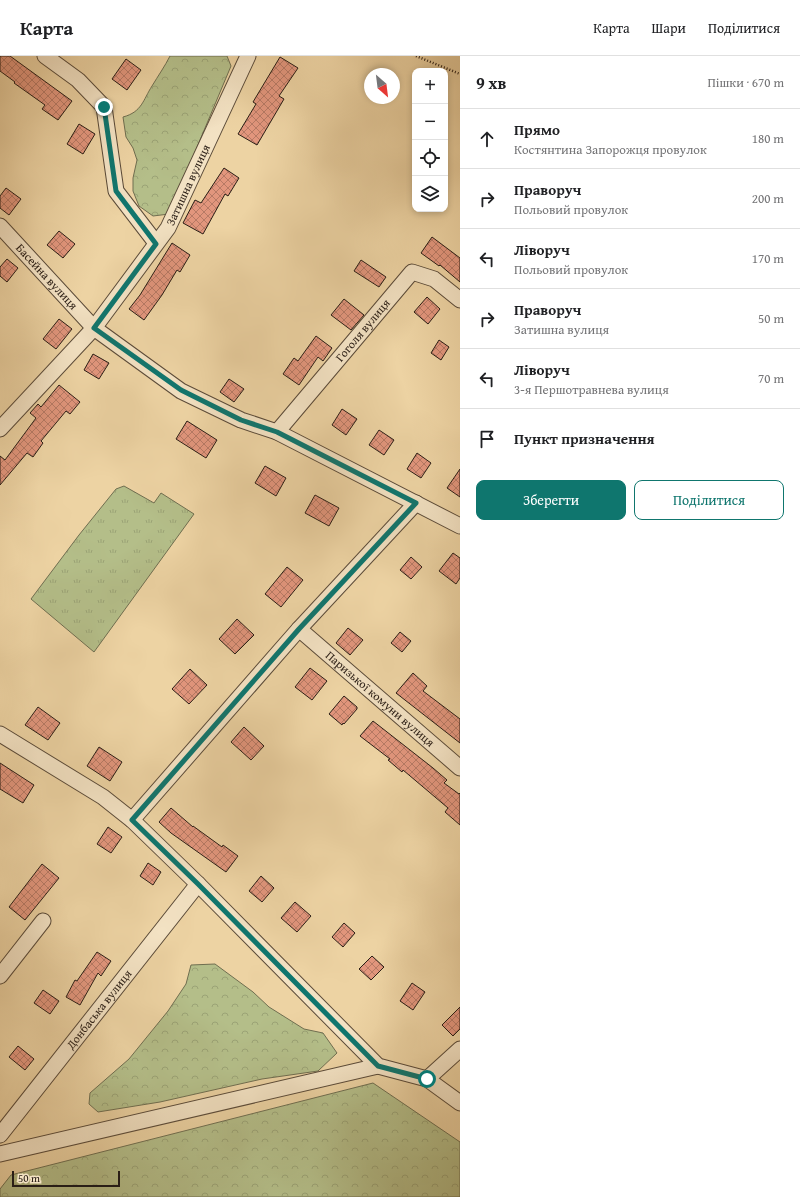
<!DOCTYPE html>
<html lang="uk">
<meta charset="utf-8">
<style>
:root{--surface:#fff;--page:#f6f6f6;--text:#202124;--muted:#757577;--line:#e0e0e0;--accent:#0f766e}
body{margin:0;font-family:"Gentium Book Plus",serif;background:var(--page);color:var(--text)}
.controls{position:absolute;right:12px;top:12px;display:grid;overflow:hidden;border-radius:8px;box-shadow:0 2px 6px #0003}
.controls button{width:36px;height:36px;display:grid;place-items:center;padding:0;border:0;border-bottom:1px solid var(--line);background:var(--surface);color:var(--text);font:20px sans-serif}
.compass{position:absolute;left:364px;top:12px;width:36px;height:36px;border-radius:50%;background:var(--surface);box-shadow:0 2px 6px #0003;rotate:152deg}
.scale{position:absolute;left:12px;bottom:10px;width:108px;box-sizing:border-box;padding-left:4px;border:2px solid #2a1e16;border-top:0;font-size:11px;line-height:14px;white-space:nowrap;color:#2a1e16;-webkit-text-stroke:3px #f3e2c3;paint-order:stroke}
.stop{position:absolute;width:12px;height:12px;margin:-9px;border:3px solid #0f766e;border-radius:50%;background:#fff}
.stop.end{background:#0f766e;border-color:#fff;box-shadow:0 1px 4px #0008}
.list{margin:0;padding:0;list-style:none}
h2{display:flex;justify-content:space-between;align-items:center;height:52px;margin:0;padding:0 16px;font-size:17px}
h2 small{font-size:13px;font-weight:400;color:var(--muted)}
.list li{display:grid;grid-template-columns:26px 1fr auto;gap:12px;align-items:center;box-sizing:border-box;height:60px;padding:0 16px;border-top:1px solid var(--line)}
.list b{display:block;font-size:15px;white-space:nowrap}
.list p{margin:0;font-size:13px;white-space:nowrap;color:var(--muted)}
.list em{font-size:13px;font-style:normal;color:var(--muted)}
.actions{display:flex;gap:8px;padding:12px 16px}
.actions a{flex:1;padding:9px 0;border:1px solid var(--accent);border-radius:8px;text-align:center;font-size:14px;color:var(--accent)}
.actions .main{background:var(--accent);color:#fff}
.icon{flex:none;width:22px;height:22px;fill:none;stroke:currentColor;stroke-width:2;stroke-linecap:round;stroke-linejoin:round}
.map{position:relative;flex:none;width:460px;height:1141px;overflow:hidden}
header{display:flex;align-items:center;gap:24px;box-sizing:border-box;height:56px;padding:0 20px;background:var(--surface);border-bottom:1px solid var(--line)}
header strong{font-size:19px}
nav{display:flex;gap:22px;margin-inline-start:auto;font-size:14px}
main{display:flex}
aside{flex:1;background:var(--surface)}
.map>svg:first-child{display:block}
</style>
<header>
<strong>Карта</strong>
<nav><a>Карта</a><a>Шари</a><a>Поділитися</a></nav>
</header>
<main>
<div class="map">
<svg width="460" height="1141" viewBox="0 0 460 1141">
<defs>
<pattern id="grass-tufts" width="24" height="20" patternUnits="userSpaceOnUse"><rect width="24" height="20" fill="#b4be89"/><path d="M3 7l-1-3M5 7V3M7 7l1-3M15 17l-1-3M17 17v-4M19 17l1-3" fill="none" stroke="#9ba376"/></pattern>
<pattern id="forest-crowns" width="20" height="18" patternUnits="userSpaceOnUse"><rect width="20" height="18" fill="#b4be89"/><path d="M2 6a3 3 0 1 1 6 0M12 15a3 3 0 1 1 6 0" fill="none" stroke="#9ba376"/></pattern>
<pattern id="building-cross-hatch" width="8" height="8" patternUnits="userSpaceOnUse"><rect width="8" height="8" fill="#e2967d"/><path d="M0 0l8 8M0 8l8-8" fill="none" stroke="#b77a65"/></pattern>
</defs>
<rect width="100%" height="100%" fill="#edd3a3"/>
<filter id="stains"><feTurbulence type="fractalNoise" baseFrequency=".005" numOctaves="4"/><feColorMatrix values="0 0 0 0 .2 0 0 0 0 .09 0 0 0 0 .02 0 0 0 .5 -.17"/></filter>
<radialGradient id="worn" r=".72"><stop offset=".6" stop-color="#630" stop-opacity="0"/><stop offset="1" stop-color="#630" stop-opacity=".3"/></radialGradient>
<polygon fill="url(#grass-tufts)" stroke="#6f6e50" points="124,430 154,447 161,437 194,458 94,596 31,543 79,479 116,433"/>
<g fill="url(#forest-crowns)" stroke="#6f6e50">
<path d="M170,0H227L231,10L169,158L153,160L139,150L133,135V122L137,104L133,92L126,81L123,61C142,56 143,44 152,30C158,20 165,10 170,0Z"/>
<polygon points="215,908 253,936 269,951 304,973 323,977 337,997 318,1015 262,1023 160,1046 98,1056 89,1048 90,1037 129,1003 168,955 186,928 191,909"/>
<polygon points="373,1027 460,1086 460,1141 0,1141 0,1133 11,1119"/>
</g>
<g fill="url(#building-cross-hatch)" stroke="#2a1e16">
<polygon points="0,0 10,0 72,45 58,64 42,53 45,49 14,27 15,26 0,15"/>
<polygon points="280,1 298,12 279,40 284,43 257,89 238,78 256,48 253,46"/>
<polygon points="126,3 141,14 127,34 112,23"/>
<polygon points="79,68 95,78 83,98 67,88"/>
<polygon points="224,112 239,122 228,140 225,138 203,178 183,167 195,144 201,147"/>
<polygon points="6,132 21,143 9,159 0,152 0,140"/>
<polygon points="59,175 75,188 63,202 47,189"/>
<polygon points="432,181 460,202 460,226 440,209 439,210 421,197"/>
<polygon points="172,187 190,199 180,216 177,214 162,239 144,264 129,253 140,239"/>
<polygon points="7,203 18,212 7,226 0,220 0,211"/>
<polygon points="361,204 386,221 379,231 354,215"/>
<polygon points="427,241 440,253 428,268 414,256"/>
<polygon points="344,243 364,259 351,274 331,259"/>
<polygon points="59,263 72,273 56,293 43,283"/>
<polygon points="316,280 332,292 323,305 318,301 299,329 283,318 294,302 298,305"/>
<polygon points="439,284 449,291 441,304 431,297"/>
<polygon points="93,298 109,307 99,323 84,314"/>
<polygon points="229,323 244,333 234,346 220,336"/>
<polygon points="59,329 80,346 70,358 66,355 41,385 43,387 33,401 27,397 0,429 0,400 5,404 36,362 30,357 38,348 41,351"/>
<polygon points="342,353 357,363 346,379 332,369"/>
<polygon points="187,365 217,384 206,402 176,383"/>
<polygon points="379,374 394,384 384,399 369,389"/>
<polygon points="417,397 431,407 421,422 407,413"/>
<polygon points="265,410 286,422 276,440 255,427"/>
<polygon points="460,413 460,441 447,432"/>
<polygon points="315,439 339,452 329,470 305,457"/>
<polygon points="453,497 460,502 460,522 456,528 439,515"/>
<polygon points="411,501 422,511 411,523 400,514"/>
<polygon points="287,511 303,524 281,551 265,538"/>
<polygon points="237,563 254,579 235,598 219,583"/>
<polygon points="348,572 363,584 350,599 336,587"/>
<polygon points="400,576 411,585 402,596 391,587"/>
<polygon points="310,612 327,625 312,644 295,631"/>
<polygon points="190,613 207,629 189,648 172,633"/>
<polygon points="413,617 427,630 423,635 460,663 460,687 396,637"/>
<polygon points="344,640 357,651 357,653 344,668 343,667 342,669 329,658"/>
<polygon points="38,651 60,667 48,684 25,669"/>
<polygon points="373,665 433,712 447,724 444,727 459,738 460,737 460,769 445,756 448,752 403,714 402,716 388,704 390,703 360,680"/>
<polygon points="244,671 264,690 251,704 231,686"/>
<polygon points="99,691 122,706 110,725 87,710"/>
<polygon points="0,707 34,729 23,747 0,733"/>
<polygon points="171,752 193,771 193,770 222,791 223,789 238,800 226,816 171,777 159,766"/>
<polygon points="108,771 122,781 111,797 97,788"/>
<polygon points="148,807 161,816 153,829 140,820"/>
<polygon points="42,808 59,822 25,864 9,851"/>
<polygon points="261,820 274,832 262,846 249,835"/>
<polygon points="295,846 311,860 297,876 281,862"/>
<polygon points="344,867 355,877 343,891 332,881"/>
<polygon points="97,896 111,905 101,920 98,917 80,949 66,941 75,924 77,925"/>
<polygon points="372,900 384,911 371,924 359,913"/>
<polygon points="412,927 425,936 413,954 400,945"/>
<polygon points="43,934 59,945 50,958 34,947"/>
<polygon points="460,951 460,973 453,980 442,969"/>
<polygon points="18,990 34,1003 25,1014 9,1001"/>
</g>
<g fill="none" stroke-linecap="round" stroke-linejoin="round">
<g stroke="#5b4b39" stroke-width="17">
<g id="minor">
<polyline points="45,0 78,24 104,51 116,135 156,187"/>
<path id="s1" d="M0,170L94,272L181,335L241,364L277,376L460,470"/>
<path id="s2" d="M0,373L94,272L168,172L248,0"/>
<path id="s3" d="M277,376L412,216L434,223L460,244"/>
<path id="s4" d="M299,573L460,712"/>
<polyline points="0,678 103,741 132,764 198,828 378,1010 427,1023 460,1047"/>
<polyline points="132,764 299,573 416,447"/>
<polyline points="0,920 43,865"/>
<polyline points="427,1023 460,993"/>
<path id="s5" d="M0,1079L198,828"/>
<polyline points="0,1098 378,1010"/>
</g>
</g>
<polyline stroke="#2a1e16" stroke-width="2.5" stroke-dasharray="1 2" stroke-linecap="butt" points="416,0 460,18"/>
<use href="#minor" stroke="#f3e2c3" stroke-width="15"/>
</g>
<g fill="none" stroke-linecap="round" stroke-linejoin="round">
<polyline stroke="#0f766e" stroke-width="5" points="104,51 116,135 156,188 94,272 181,334 241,364 277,376 416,447 299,573 132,764 198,828 378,1010 427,1023"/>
</g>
<g text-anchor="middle" stroke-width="4" stroke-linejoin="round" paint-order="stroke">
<g font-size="12" fill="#2a1e16" stroke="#f3e2c3">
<text dy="4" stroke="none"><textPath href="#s2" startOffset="310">Затишна вулиця</textPath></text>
<text dy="4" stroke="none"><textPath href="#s1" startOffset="69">Басейна вулиця</textPath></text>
<text dy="4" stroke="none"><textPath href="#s3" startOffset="133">Гоголя вулиця</textPath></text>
<text dy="4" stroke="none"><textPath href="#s4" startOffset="107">Паризької комуни вулиця</textPath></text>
<text dy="4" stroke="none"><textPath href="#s5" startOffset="160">Донбаська вулиця</textPath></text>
</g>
</g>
<rect width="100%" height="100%" filter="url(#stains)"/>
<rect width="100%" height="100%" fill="url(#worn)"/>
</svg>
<div class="controls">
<button>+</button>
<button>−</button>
<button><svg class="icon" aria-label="locate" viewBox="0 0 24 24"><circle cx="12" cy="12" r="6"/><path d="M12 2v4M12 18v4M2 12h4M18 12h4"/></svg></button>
<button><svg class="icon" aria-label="layers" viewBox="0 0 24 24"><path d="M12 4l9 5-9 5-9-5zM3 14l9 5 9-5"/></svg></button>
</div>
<svg class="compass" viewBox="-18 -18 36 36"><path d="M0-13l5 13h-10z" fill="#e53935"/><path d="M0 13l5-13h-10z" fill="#757577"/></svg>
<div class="scale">50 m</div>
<div class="stop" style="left:427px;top:1023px"></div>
<div class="stop end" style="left:104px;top:51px"></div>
</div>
<aside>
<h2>9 хв<small>Пішки · 670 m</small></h2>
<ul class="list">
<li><svg class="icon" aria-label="ahead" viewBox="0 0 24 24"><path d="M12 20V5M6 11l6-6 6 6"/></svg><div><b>Прямо</b><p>Костянтина Запорожця провулок</p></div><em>180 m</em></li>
<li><svg class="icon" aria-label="right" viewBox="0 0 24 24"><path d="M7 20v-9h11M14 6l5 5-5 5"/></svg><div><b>Праворуч</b><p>Польовий провулок</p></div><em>200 m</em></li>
<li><svg class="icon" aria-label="left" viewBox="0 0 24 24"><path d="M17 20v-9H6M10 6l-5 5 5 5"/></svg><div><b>Ліворуч</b><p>Польовий провулок</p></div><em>170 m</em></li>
<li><svg class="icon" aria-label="right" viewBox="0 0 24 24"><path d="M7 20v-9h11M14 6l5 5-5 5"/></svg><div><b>Праворуч</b><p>Затишна вулиця</p></div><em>50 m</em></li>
<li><svg class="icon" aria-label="left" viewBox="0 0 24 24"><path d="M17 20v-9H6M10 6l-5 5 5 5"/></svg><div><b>Ліворуч</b><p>3-я Першотравнева вулиця</p></div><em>70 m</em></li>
<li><svg class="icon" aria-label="arrive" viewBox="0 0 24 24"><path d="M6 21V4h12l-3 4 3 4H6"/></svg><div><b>Пункт призначення</b></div></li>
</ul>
<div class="actions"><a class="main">Зберегти</a><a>Поділитися</a></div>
</aside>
</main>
